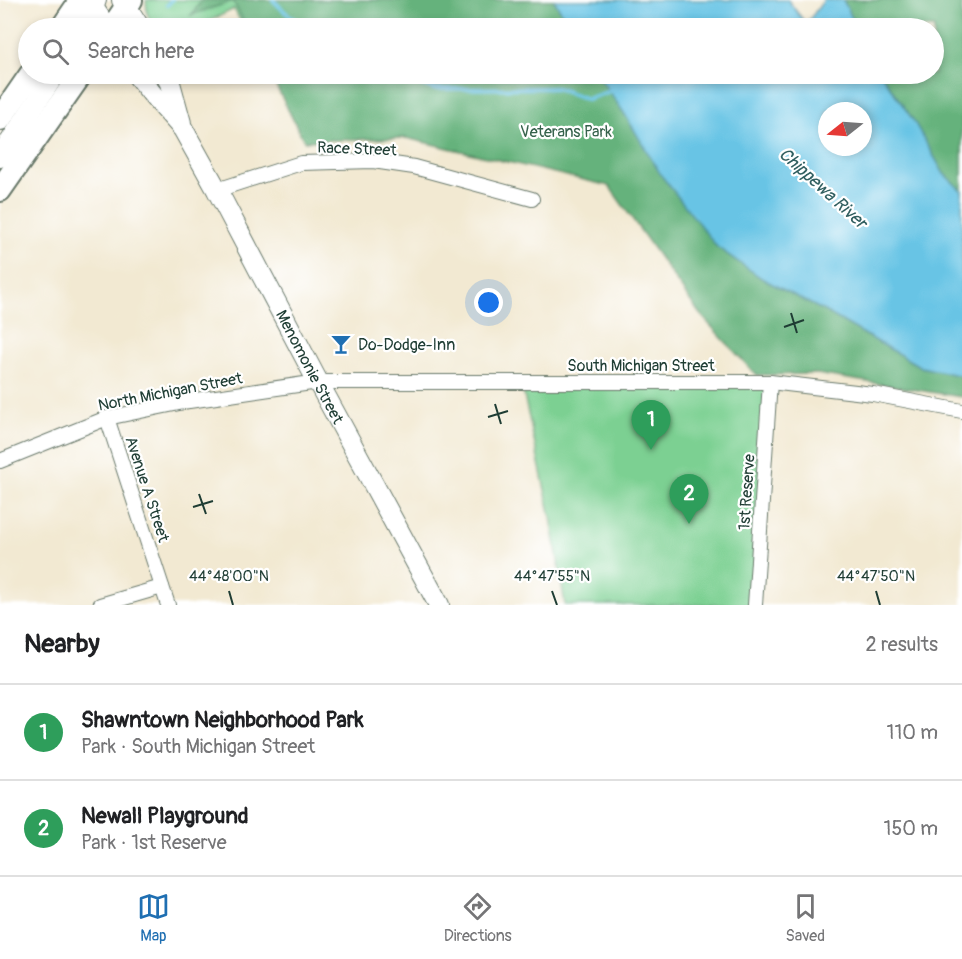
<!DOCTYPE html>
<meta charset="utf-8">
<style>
:root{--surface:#fff;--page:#f2f2f2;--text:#202124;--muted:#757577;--line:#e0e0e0;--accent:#1f6fb2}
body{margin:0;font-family:Pangolin,sans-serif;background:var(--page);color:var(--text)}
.compass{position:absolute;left:818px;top:102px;width:54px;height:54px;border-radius:50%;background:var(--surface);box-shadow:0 3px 9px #0003;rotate:253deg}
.you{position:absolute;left:489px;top:303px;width:21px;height:21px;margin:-15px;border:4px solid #fff;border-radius:50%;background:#1a73e8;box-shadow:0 0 0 9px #1a73e833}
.badge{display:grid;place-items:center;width:39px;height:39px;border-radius:50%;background:var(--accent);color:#fff;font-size:20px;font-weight:700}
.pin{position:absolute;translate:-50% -50px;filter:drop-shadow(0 2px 3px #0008)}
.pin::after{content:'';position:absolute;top:32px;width:21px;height:18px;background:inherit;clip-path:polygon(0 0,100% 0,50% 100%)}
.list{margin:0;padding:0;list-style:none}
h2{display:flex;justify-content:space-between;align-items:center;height:78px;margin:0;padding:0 24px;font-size:26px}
h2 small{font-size:20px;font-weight:400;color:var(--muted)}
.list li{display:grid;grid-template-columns:39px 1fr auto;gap:18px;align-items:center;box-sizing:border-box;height:96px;padding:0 24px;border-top:2px solid var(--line)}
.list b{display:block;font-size:22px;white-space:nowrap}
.list p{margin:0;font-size:20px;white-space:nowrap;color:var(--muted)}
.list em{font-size:20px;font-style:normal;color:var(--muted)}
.icon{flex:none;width:33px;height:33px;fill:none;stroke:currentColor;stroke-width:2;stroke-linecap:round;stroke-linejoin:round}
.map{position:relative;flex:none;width:962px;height:605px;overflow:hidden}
.search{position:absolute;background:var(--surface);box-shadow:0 3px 9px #0003;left:18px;right:18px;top:18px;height:66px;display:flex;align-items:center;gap:15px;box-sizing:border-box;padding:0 21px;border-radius:33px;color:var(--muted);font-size:22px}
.sheet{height:270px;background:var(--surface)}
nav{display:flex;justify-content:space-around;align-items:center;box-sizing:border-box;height:84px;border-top:2px solid var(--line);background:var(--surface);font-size:16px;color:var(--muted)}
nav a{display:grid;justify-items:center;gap:3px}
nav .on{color:var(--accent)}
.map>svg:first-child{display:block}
</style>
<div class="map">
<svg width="962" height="605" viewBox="0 0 962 605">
<rect width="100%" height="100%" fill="#fff"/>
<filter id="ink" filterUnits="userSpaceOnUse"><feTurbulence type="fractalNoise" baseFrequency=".0167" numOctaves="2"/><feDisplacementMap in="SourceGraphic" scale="12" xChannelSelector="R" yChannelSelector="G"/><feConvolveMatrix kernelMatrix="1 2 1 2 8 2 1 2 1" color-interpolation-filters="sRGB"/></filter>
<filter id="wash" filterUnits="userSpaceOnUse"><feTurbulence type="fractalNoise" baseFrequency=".008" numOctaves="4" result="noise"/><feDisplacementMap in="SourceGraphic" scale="24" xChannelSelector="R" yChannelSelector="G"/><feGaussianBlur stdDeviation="1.35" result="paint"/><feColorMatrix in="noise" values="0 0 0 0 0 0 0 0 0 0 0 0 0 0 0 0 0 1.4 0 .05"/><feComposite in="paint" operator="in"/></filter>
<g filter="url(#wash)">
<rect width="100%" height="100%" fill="#f2e9d2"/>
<g fill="#7cd092" stroke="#4e8663" stroke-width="1.5">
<polygon points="146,0 554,0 571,28 244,28 234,9 195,28 154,28 147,13"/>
<polygon points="521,382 770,382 755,605 565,605 551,517"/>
</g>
<g fill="#65b27c" stroke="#427858" stroke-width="1.5">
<polygon points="202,0 554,0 571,28 247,28 233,1 191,15"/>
<polygon points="843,0 962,0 962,191 944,174 913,120 881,74 934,74 934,28 857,28"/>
<polygon points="270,74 597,74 717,247 763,279 828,313 921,367 962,376 962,397 817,374 756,375 699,313 609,186 406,138 304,141"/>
</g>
<g fill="#67c4e5" stroke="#43808c" stroke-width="1.5" fill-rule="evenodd">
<polygon points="554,0 788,0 806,24 824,0 843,0 857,28 571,28"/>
<path d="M597,74H881L913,120L944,174L962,191V376L921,367L828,313L763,279L717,247L661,175L624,113ZM827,111H863V147H827Z"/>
</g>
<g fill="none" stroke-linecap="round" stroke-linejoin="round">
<g stroke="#67c4e5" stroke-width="4">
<polyline points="273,0 285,12 306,28"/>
<polyline points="167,5 172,0"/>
<polyline points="398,74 433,89 557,88 587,99 613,90"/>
</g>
</g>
</g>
<g filter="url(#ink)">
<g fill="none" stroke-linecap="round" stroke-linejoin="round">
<g stroke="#69796b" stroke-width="16">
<g id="minor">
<polyline points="217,190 301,163 373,161 414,167 532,199"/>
<polyline points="107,418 168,605"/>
<polyline points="0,461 107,418 189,401 318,382 770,382 873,394 962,411"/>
<polyline points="100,605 162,587"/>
<polyline points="755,605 770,382"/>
</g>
</g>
<g stroke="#69796b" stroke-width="22">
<g id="secondary">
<polyline points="88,0 107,28"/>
<polyline points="122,0 140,28"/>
<polyline points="84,28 89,19 96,0"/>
<path id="s1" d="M136,74L153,95L183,129L217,190L318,382L439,605"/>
<polyline points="165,74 170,83 181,123"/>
<polyline points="0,157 55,74"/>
</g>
</g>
<g stroke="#69796b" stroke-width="26">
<g id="primary">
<polyline points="62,28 81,0"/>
<polyline points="112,28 131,0"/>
<polyline points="0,119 31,74"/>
<polyline points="0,190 81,74"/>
</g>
</g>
<use href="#minor" stroke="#fff" stroke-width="14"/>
<use href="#secondary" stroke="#fff" stroke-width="20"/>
<use href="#primary" stroke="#fff" stroke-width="22"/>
</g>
</g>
<path fill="none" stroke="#1f3d34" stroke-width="2" d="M791,313L797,333M784,327L804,320M495,404L501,424M488,417L508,411M199,494L206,514M193,507L213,501M229,591L233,605M552,591L557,605M876,591L880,605"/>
<defs>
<g id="bar-bare" transform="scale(1.62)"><path d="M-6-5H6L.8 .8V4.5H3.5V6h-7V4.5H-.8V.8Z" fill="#1f6fb2" stroke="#fff" stroke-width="2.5" paint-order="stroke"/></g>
</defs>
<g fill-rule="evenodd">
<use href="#bar-bare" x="341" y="344"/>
</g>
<g text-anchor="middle" stroke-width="4.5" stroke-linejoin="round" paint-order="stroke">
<g font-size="16" fill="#36624c" stroke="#fff">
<text x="566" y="137">Veterans Park</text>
</g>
<g font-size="16" fill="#1f3d34" stroke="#fff">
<text transform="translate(357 148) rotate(2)" y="6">Race Street</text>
<text x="641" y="371">South Michigan Street</text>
<text dy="6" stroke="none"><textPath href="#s1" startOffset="342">Menomonie Street</textPath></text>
<text transform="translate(170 391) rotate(-11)" y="6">North Michigan Street</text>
<text transform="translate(148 489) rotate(72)" y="6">Avenue A Street</text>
<text transform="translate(746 492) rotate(-86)" y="6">1st Reserve</text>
</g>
<g font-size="16" fill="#1f3d34" stroke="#fff" text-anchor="start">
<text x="358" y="350">Do-Dodge-Inn</text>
</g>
<g font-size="18" font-style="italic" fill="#315f60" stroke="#fff">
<text transform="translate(823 188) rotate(42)" y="6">Chippewa River</text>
</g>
</g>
<g font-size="15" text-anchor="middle" fill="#1f3d34" stroke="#fff" stroke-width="4.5" stroke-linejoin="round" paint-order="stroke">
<text x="229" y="581">44°48'00"N</text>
<text x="552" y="581">44°47'55"N</text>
<text x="876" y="581">44°47'50"N</text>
</g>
</svg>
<svg class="compass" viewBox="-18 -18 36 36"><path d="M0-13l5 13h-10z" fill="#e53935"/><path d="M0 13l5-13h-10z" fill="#757577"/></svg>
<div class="you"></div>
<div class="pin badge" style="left:651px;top:450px;background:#2e9e5b">1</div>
<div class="pin badge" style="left:689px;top:524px;background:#2e9e5b">2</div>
<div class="search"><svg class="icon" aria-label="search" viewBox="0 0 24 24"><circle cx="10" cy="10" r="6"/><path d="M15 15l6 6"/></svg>Search here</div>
</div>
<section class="sheet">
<h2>Nearby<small>2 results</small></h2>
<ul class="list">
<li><span class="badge" style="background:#2e9e5b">1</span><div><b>Shawntown Neighborhood Park</b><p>Park · South Michigan Street</p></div><em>110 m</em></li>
<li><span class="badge" style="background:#2e9e5b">2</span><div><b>Newall Playground</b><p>Park · 1st Reserve</p></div><em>150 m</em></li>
</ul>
</section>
<nav>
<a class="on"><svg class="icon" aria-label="map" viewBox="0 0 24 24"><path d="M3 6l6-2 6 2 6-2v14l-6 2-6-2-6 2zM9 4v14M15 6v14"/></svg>Map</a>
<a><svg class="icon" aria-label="directions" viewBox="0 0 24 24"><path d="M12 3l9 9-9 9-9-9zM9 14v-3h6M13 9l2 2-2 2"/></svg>Directions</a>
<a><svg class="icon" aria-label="saved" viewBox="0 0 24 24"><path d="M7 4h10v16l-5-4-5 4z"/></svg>Saved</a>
</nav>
